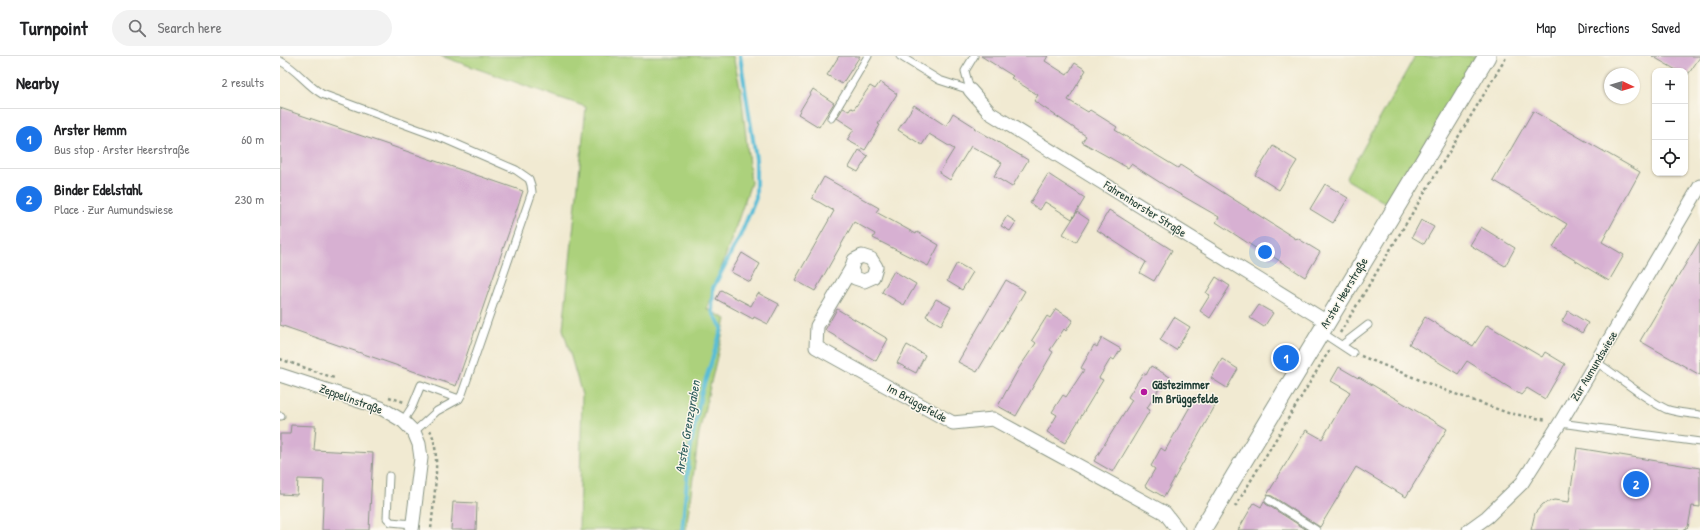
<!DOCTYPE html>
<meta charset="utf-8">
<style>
:root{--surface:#fff;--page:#f2f2f2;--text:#202124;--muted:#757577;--line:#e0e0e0;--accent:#1a73e8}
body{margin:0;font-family:"Patrick Hand",sans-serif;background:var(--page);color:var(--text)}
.controls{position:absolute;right:12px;top:12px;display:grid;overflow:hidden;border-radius:8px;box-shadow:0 1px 3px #0004}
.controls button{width:36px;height:36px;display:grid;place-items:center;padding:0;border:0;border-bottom:1px solid var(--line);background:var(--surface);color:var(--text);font:20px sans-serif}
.compass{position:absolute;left:1324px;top:12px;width:36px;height:36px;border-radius:50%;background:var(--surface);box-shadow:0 1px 3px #0004;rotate:94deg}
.you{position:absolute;left:985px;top:196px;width:14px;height:14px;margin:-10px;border:3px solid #fff;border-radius:50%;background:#1a73e8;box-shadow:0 0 0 6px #1a73e833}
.badge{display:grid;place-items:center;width:26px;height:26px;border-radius:50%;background:var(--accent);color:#fff;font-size:13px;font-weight:700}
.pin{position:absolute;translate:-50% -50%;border:2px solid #fff;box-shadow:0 1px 4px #0006}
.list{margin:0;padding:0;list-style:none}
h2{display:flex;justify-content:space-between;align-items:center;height:52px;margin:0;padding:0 16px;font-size:17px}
h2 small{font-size:13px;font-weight:400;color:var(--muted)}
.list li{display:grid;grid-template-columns:26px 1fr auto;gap:12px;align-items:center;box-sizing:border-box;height:60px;padding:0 16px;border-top:1px solid var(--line)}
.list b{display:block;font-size:15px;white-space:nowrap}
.list p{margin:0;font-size:13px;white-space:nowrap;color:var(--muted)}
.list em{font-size:13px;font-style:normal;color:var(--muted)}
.icon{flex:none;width:22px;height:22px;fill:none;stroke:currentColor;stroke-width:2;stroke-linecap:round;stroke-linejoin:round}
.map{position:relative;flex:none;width:1420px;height:474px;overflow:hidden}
header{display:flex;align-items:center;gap:24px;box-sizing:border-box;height:56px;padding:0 20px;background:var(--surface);border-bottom:1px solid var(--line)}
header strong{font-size:19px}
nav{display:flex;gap:22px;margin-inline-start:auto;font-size:14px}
.search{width:280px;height:36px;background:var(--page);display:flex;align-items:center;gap:10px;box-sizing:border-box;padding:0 14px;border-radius:22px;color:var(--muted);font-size:15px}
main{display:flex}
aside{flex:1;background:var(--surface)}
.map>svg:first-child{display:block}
</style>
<header>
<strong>Turnpoint</strong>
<div class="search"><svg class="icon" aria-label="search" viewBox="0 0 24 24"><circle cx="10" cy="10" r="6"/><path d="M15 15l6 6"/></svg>Search here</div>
<nav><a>Map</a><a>Directions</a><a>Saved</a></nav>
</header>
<main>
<aside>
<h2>Nearby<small>2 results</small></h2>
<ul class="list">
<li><span class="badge">1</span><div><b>Arster Hemm</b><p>Bus stop · Arster Heerstraße</p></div><em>60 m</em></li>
<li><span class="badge">2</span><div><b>Binder Edelstahl</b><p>Place · Zur Aumundswiese</p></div><em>230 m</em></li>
</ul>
</aside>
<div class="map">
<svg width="1420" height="474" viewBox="0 0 1420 474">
<rect width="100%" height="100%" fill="#fbf7ec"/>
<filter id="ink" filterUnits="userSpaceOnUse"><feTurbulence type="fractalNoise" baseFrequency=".025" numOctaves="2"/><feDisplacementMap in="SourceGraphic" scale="8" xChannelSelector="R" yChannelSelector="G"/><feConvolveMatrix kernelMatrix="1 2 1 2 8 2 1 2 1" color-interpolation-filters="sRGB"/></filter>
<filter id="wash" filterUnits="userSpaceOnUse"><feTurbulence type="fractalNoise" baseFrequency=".012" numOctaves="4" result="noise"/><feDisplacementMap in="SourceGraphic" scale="16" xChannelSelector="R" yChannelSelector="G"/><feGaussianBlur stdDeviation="0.9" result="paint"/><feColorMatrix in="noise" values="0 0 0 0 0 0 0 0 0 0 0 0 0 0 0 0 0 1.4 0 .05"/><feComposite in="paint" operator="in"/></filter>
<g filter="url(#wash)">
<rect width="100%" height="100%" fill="#f1ead2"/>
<g fill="#acd17b" stroke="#668758">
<polygon points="161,0 453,0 461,35 471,127 427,253 446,263 419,377 406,474 299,474 302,339 283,273 306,51"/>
<polygon points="1135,0 1199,0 1109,149 1066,123"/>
</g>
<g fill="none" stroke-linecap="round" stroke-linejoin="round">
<polyline stroke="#59bdd7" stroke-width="4" points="402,474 410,394 421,338 442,272 432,255 433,232 460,180 476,142 476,103 460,0"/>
</g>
<g id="blocks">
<g fill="#d7b0d2">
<polygon points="559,0 580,0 562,28 547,19"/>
<polygon points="701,0 768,0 765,5 787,19 795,7 806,14 788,44 808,56 810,54 837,71 835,74 898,112 900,109 1016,183 1017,182 1040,196 1025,221 992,200 991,202 980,195 936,166 939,161 887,131 851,108 848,112 802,86 806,80 754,45 758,39 731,22 733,20"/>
<polygon points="1372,0 1420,0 1420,1 1407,20 1405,19 1405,15 1398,15"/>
<polygon points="600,26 617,38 598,68 600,69 585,94 567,84 574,73 557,62 563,52 569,55 571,52 574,53 590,30 595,33"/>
<polygon points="533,33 554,47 539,71 518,58"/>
<polygon points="634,49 666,70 673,57 695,71 694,72 748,104 732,131 714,120 722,107 691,90 670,124 659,117 674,93 649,78 642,89 618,74"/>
<polygon points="0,52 243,135 176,330 0,269"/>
<polygon points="1253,55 1360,116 1322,186 1344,199 1329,225 1273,191 1287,168 1213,124"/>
<polygon points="993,90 1017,105 999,134 975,119"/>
<polygon points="579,94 588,100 578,116 569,111"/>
<polygon points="768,118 805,142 792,163 765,146 760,154 750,147"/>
<polygon points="544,121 599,152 596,156 636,178 637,176 659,189 648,210 593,182 595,178 574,166 535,235 515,224 554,155 532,142"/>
<polygon points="1045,128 1068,142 1053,167 1030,153"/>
<polygon points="829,154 892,194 874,225 860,217 866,206 817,174"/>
<polygon points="797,156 809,164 796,186 783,178"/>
<polygon points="727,160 736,166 730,175 721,170"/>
<polygon points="1141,164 1154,171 1144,188 1132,181"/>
<polygon points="1201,171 1235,192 1225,210 1190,189"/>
<polygon points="1420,184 1420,319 1360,285"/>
<polygon points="462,197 480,208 470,226 451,216"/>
<polygon points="677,207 693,216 682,234 667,225"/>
<polygon points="614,215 636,228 624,249 602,236"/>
<polygon points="936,221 950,230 930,262 920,255 930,239 926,237"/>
<polygon points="726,224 745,235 697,316 678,306"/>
<polygon points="441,234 471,250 478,237 499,248 488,268 474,261 473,263 436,243"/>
<polygon points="656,243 671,251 661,269 646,260"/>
<polygon points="979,249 993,257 984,271 970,262"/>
<polygon points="557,253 608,283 596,305 545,274"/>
<polygon points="776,253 793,264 786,275 784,273 770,294 773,296 736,360 718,350 739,312 756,287 752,284 767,260 770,262"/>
<polygon points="1288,255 1308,267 1302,277 1282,265"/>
<polygon points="894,261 910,271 896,294 880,284"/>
<polygon points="1145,261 1193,290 1207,269 1262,301 1265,296 1285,308 1265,343 1247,332 1241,339 1187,305 1178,318 1129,288"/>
<polygon points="822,282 841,293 834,304 831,302 819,322 823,324 785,387 767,376 777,359 772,356 783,339 786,341 804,314 801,312 814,289 817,291"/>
<polygon points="627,289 645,299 636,317 617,307"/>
<polygon points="942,303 958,313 947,332 931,322"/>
<polygon points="871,310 890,321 883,333 880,331 867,352 870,354 833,416 814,405 852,344 848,341 863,317 866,319"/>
<polygon points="1059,311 1078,322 1079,321 1167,373 1126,441 1076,411 1040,471 992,440 987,439 1026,374 1042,383 1070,336 1051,325"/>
<polygon points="916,340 935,350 884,441 865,430 875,413 871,410 881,392 885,395"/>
<polygon points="11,369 36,370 34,394 93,397 89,474 42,474 44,424 18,423 17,439 0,438 0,378 10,378"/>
<polygon points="1297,392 1420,412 1420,451 1412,450 1408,471 1403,474 1251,474 1255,457 1263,448 1274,444 1289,446"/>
<polygon points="984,445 986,448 1027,474 958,474 974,447 981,451"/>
<polygon points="173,446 197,447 196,474 171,474"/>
</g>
</g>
</g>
<g filter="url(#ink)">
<use href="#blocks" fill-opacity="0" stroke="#889483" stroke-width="1"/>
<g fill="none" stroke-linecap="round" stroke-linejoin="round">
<g stroke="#889483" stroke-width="9">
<g id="service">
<polyline points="620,0 659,24 690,34"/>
<path d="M0,5C17,13 26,29 42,38L167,84L236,114L249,123L251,129L252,136L182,338L179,343L157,355L134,376"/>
<polyline points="690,34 685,15 694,0"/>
<polyline points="551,62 588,0"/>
<polyline points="1041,276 1073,297"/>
<polyline points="1062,289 1088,269"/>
<path d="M1316,306C1340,321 1361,341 1386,353C1396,357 1409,357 1420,359"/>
<polyline points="0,360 1,360"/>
<polyline points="123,365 132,351 141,329 179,343"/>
<polyline points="1280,367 1420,386"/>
<polyline points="109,420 107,462 111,466 132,468"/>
<polyline points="989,444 1036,474"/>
</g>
</g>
<g stroke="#889483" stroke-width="15">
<g id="minor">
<polyline points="690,34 710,57 1047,266"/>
<polyline points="571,213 575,222 584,225 593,221 596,211 591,203 582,200 574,204 571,213 537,270 536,291 673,367 713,363 885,457 898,474"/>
<polyline points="0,319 101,352 123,365 134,376 139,388 141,402 132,474"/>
<polyline points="1189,474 1207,461 1242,427 1280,367 1420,130"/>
</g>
</g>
<g stroke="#889483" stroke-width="19">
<polyline id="tertiary" points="922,474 1207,0"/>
</g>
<g stroke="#889483" stroke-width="2.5" stroke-dasharray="3 3" stroke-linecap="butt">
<polyline points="1060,277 1227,0"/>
<polyline points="1081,300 1167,335 1228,357 1267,364"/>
<polyline points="0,303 54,322"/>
<polyline points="109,341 124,346"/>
<path d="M150,374C162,396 153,448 151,474"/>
<polyline points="955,451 1050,293"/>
</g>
<use href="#service" stroke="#fff" stroke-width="7"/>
<use href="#minor" stroke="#fff" stroke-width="13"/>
<use href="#tertiary" stroke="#fff" stroke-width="17"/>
</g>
</g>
<circle fill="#b5179e" stroke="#fbf7ec" stroke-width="1.5" cx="864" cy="336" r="4"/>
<g text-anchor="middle" stroke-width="3" stroke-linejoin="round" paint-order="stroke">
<g font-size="12" fill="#1f3d34" stroke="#fbf7ec">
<text transform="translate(865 153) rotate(32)" y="4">Fahrenhorster Straße</text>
<text transform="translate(1064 237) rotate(-59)" y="4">Arster Heerstraße</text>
<text transform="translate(1314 310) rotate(-59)" y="4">Zur Aumundswiese</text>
<text transform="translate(71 343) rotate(20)" y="4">Zeppelinstraße</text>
<text transform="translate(637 347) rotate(29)" y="4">Im Brüggefelde</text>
</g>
<g font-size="12" font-weight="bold" fill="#1f3d34" stroke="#fbf7ec" text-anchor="start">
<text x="872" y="333">Gästezimmer<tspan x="872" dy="14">Im Brüggefelde</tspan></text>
</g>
<g font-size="13" font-style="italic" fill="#2e5d5d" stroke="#fbf7ec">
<text transform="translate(407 371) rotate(-80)" y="5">Arster Grenzgraben</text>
</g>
</g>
</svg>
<div class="controls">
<button>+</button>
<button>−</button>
<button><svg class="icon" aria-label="locate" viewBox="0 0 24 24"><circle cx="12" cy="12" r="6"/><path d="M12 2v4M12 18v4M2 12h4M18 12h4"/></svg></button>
</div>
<svg class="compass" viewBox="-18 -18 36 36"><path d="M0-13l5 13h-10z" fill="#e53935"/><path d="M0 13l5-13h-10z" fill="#757577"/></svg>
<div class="you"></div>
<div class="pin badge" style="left:1006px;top:302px">1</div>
<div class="pin badge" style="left:1356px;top:428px">2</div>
</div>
</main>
